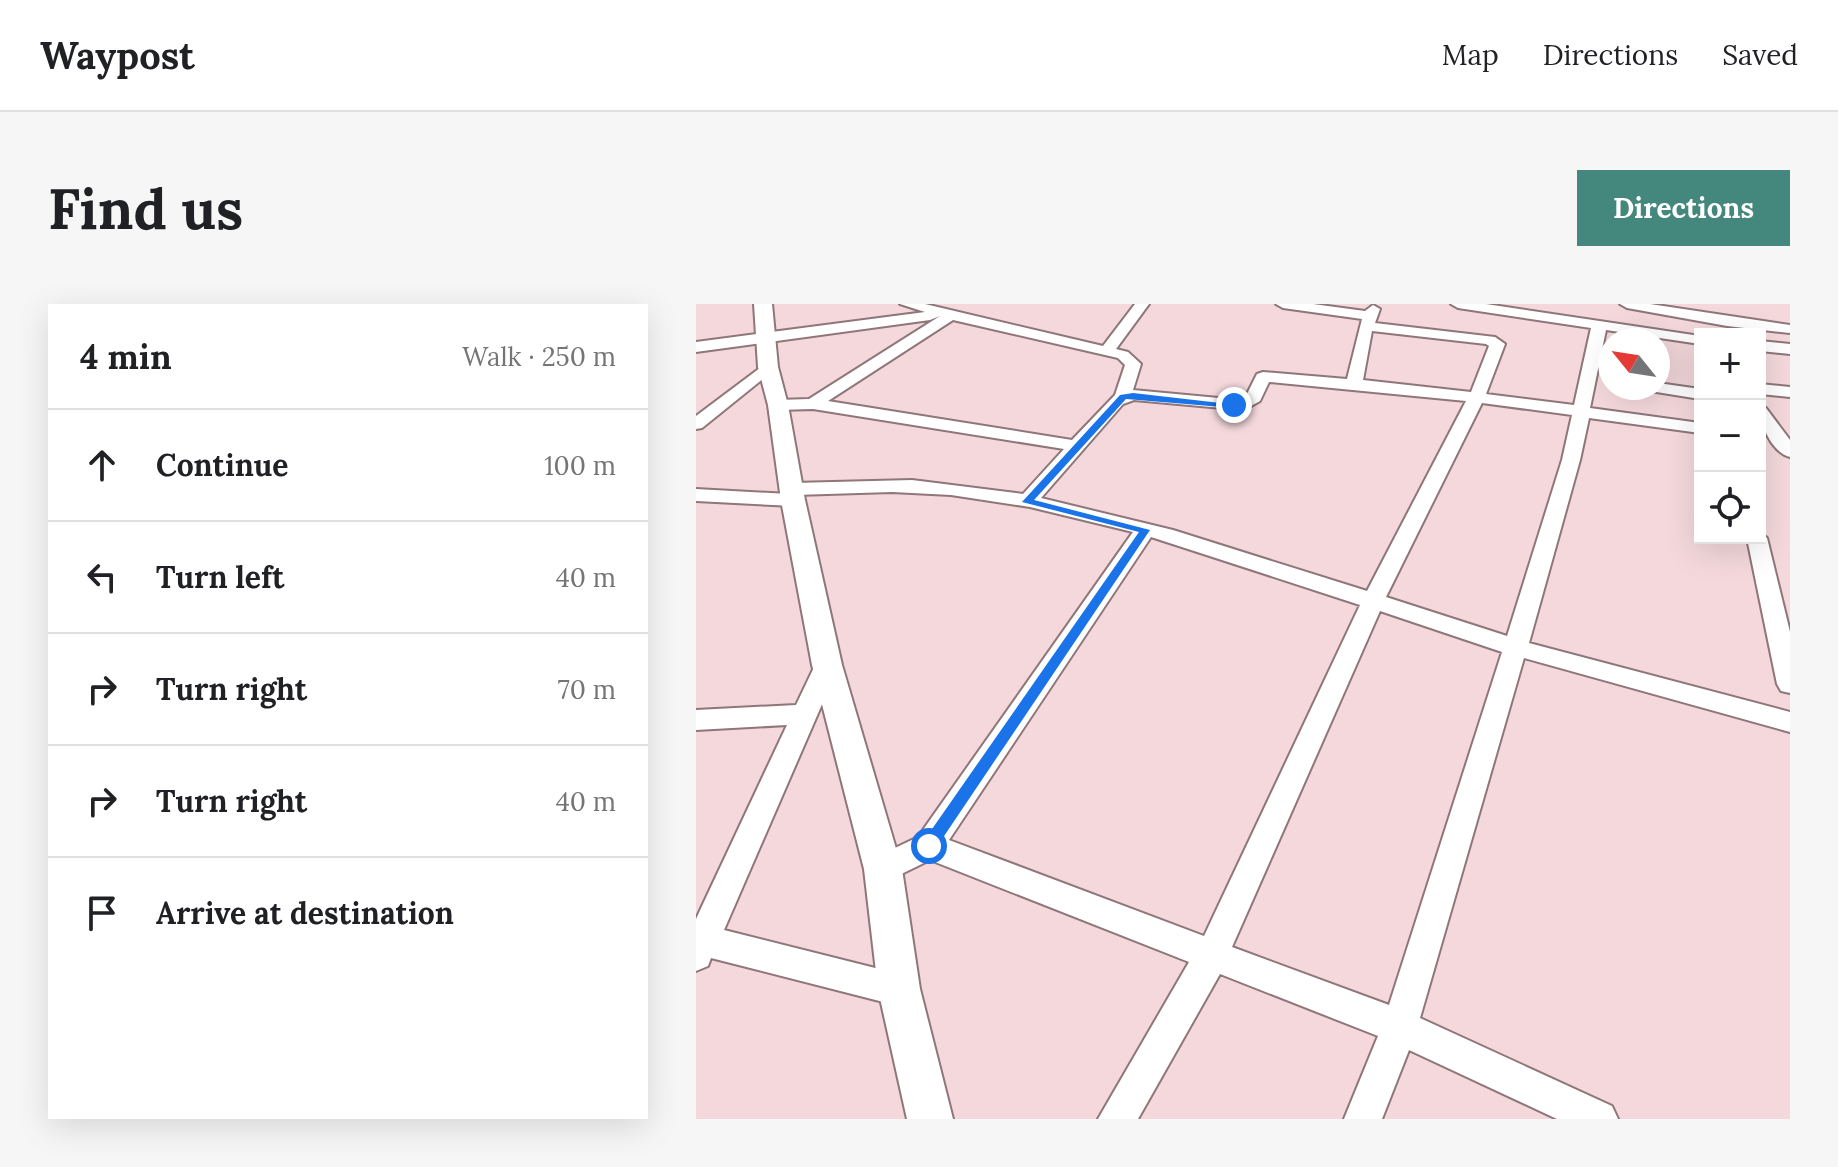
<!DOCTYPE html>
<meta charset="utf-8">
<style>
:root{--surface:#fff;--page:#f6f6f6;--text:#202124;--muted:#757577;--line:#e0e0e0;--accent:#44887d}
body{margin:0;font-family:Lora,serif;background:var(--page);color:var(--text)}
.controls{position:absolute;right:24px;top:24px;display:grid;overflow:hidden;border-radius:0px;box-shadow:0 8px 32px #0002}
.controls button{width:72px;height:72px;display:grid;place-items:center;padding:0;border:0;border-bottom:2px solid var(--line);background:var(--surface);color:var(--text);font:40px sans-serif}
.compass{position:absolute;left:902px;top:24px;width:72px;height:72px;border-radius:50%;background:var(--surface);box-shadow:0 8px 32px #0002;rotate:300deg}
.stop{position:absolute;width:24px;height:24px;margin:-18px;border:6px solid #1a73e8;border-radius:50%;background:#fff}
.stop.end{background:#1a73e8;border-color:#fff;box-shadow:0 2px 8px #0008}
.list{margin:0;padding:0;list-style:none}
h2{display:flex;justify-content:space-between;align-items:center;height:104px;margin:0;padding:0 32px;font-size:34px}
h2 small{font-size:26px;font-weight:400;color:var(--muted)}
.list li{display:grid;grid-template-columns:52px 1fr auto;gap:24px;align-items:center;box-sizing:border-box;height:112px;padding:0 32px;border-top:2px solid var(--line)}
.list b{display:block;font-size:30px;white-space:nowrap}
.list em{font-size:26px;font-style:normal;color:var(--muted)}
.icon{flex:none;width:44px;height:44px;fill:none;stroke:currentColor;stroke-width:2;stroke-linecap:round;stroke-linejoin:round}
.map{position:relative;flex:none;width:1094px;height:815px;overflow:hidden;border-radius:0px}
header{display:flex;align-items:center;gap:48px;box-sizing:border-box;height:112px;padding:0 40px;background:var(--surface);border-bottom:2px solid var(--line)}
header strong{font-size:38px}
nav{display:flex;gap:44px;margin-inline-start:auto;font-size:28px}
.intro{display:flex;align-items:center;justify-content:space-between;box-sizing:border-box;height:192px;padding:0 48px}
h1{margin:0;font-size:56px}
.button{padding:20px 36px;border-radius:0px;background:var(--accent);color:#fff;font-size:28px;font-weight:700}
main{display:flex;gap:48px;padding:0 48px}
aside{flex:1;background:var(--surface);border-radius:0px;box-shadow:0 8px 32px #0002}
.map>svg:first-child{display:block}
</style>
<header>
<strong>Waypost</strong>
<nav><a>Map</a><a>Directions</a><a>Saved</a></nav>
</header>
<div class="intro"><h1>Find us</h1><a class="button">Directions</a></div>
<main>
<aside>
<h2>4 min<small>Walk · 250 m</small></h2>
<ul class="list">
<li><svg class="icon" aria-label="ahead" viewBox="0 0 24 24"><path d="M12 20V5M6 11l6-6 6 6"/></svg><div><b>Continue</b></div><em>100 m</em></li>
<li><svg class="icon" aria-label="left" viewBox="0 0 24 24"><path d="M17 20v-9H6M10 6l-5 5 5 5"/></svg><div><b>Turn left</b></div><em>40 m</em></li>
<li><svg class="icon" aria-label="right" viewBox="0 0 24 24"><path d="M7 20v-9h11M14 6l5 5-5 5"/></svg><div><b>Turn right</b></div><em>70 m</em></li>
<li><svg class="icon" aria-label="right" viewBox="0 0 24 24"><path d="M7 20v-9h11M14 6l5 5-5 5"/></svg><div><b>Turn right</b></div><em>40 m</em></li>
<li><svg class="icon" aria-label="arrive" viewBox="0 0 24 24"><path d="M6 21V4h12l-3 4 3 4H6"/></svg><div><b>Arrive at destination</b></div></li>
</ul>
</aside>
<div class="map">
<svg width="1094" height="815" viewBox="0 0 1094 815">
<rect width="100%" height="100%" fill="#f4d8dc"/>
<g fill="none" stroke-linecap="round" stroke-linejoin="round">
<g stroke="#8e7679" stroke-width="4">
<g id="minor">
<path d="M204,0H229L407,42L439,0H453L420,45L432,48L445,60L437,86L544,96L551,90L561,70L567,68L651,75L666,15L587,4L580,0H617L669,7L677,1L684,5L679,19L799,33L809,40L790,90L878,101L895,24L762,4L755,0H790L1004,32V40L910,26L894,104L1004,119V129L893,114L884,156L833,339L1094,408V428L828,354L724,714L916,802L922,815H861L713,746L686,815H648L682,732L524,670L442,815H402L493,658L234,556L187,579L176,575L172,565L176,555L222,533L437,228L334,203L255,191L196,188L99,191L107,196L97,202L0,197V185L93,190L87,185L97,179L216,176L327,190L368,145L117,105L82,106L74,101L82,96L113,95L244,12L234,16L0,48V38L229,8ZM257,16L422,54L429,61L419,91L376,136L132,97ZM676,27L790,40L793,42L775,88L667,76ZM573,78L770,97L671,287L477,226L345,194L427,100L438,96L548,106L564,97ZM786,99L876,111L866,156L811,332L690,293ZM455,233L664,301L508,632L253,536ZM684,307L806,348L693,701L536,643Z"/>
<polygon points="924,0 954,0 1094,21 1094,29 1031,22 931,4"/>
<polygon points="1064,37 1094,40 1094,50 1064,47"/>
<polygon points="72,58 78,60 78,66 6,124 0,125 0,112"/>
<polygon points="962,79 1004,85 1004,95 954,87 952,84 962,84"/>
<polygon points="1064,80 1094,83 1094,93 1064,90"/>
<path d="M1064,103L1070,104L1094,136V153C1075,148 1064,120 1064,103Z"/>
<polygon points="1064,228 1071,234 1094,328 1094,389 1085,387 1081,380 1051,234 1064,234"/>
<polygon points="131,352 140,355 143,361 28,626 215,673 220,685 215,697 203,702 15,654 12,662 0,667 0,615 91,421 0,426 0,406 100,401 122,355"/>
</g>
</g>
<g stroke="#8e7679" stroke-width="4">
<polygon id="tertiary" points="58,0 76,0 82,63 92,101 109,196 146,361 206,565 224,685 257,815 211,815 182,685 168,565 116,361 85,196 72,101 62,63"/>
</g>
<use href="#minor" fill="#fff" fill-rule="evenodd"/>
<use href="#tertiary" fill="#fff" fill-rule="evenodd"/>
</g>
<polygon fill="#1a73e8" points="437,89 542,101 538,104 430,95 338,196 454,226 238,547 227,547 227,538 443,228 326,198 424,91"/>
</svg>
<div class="controls">
<button>+</button>
<button>−</button>
<button><svg class="icon" aria-label="locate" viewBox="0 0 24 24"><circle cx="12" cy="12" r="6"/><path d="M12 2v4M12 18v4M2 12h4M18 12h4"/></svg></button>
</div>
<svg class="compass" viewBox="-18 -18 36 36"><path d="M0-13l5 13h-10z" fill="#e53935"/><path d="M0 13l5-13h-10z" fill="#757577"/></svg>
<div class="stop" style="left:233px;top:542px"></div>
<div class="stop end" style="left:538px;top:101px"></div>
</div>
</main>
